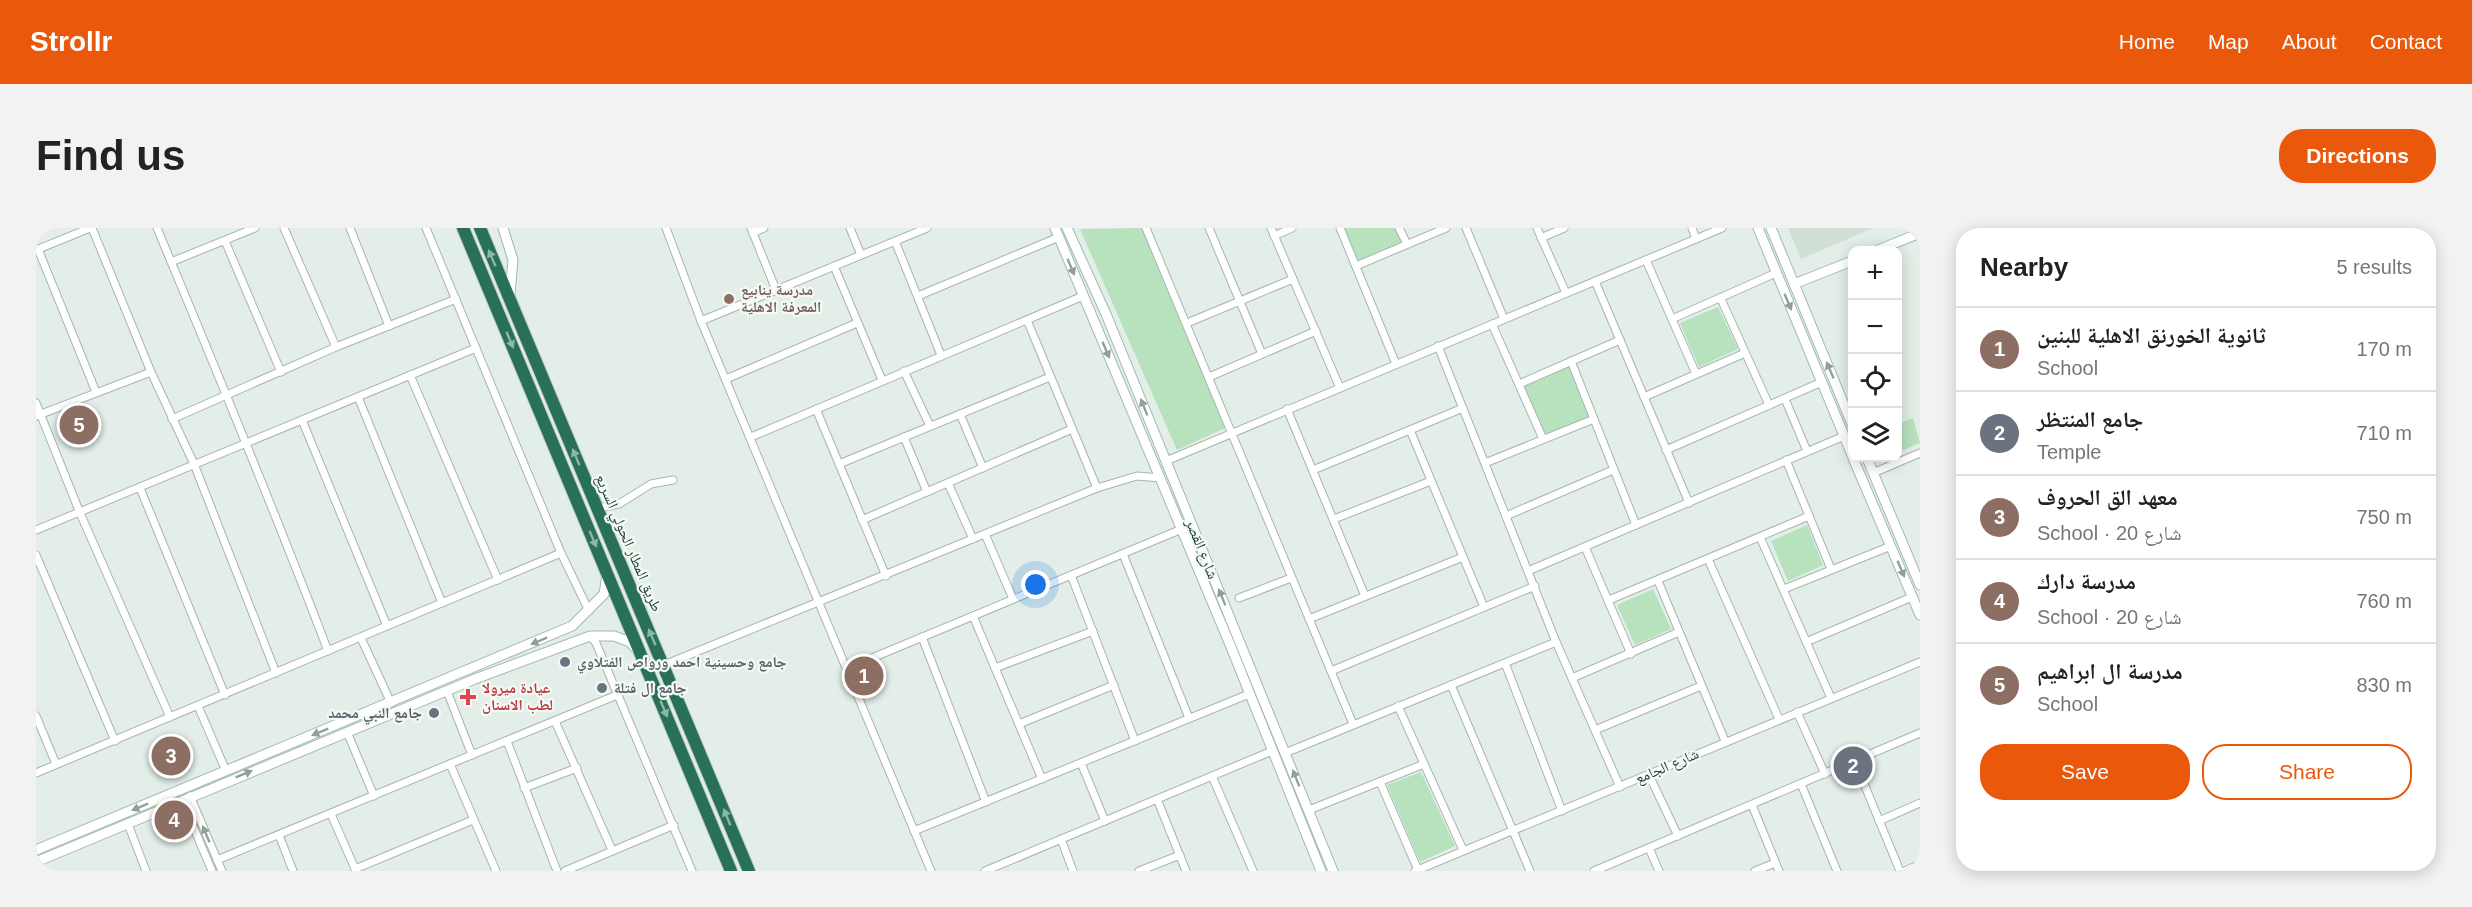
<!DOCTYPE html>
<meta charset="utf-8">
<style>
:root{--surface:#fff;--page:#f2f2f2;--text:#222;--muted:#767676;--line:#e0e0e0;--accent:#ea580c}
body{margin:0;font-family:Arial,"Noto Naskh Arabic",sans-serif;background:var(--page);color:var(--text)}
.controls{position:absolute;right:18px;top:18px;display:grid;overflow:hidden;border-radius:12px;box-shadow:0 3px 15px #0003}
.controls button{width:54px;height:54px;display:grid;place-items:center;padding:0;border:0;border-bottom:2px solid var(--line);background:var(--surface);color:var(--text);font:30px sans-serif}
.you{position:absolute;left:1000px;top:357px;width:21px;height:21px;margin:-15px;border:4px solid #fff;border-radius:50%;background:#1a73e8;box-shadow:0 0 0 9px #1a73e833}
.badge{display:grid;place-items:center;width:39px;height:39px;border-radius:50%;background:var(--accent);color:#fff;font-size:20px;font-weight:700}
.pin{position:absolute;translate:-50% -50%;border:3px solid #fff;box-shadow:0 2px 6px #0006}
.list{margin:0;padding:0;list-style:none}
h2{display:flex;justify-content:space-between;align-items:center;height:78px;margin:0;padding:0 24px;font-size:26px}
h2 small{font-size:20px;font-weight:400;color:var(--muted)}
.list li{display:grid;grid-template-columns:39px 1fr auto;gap:18px;align-items:center;box-sizing:border-box;height:84px;padding:0 24px;border-top:2px solid var(--line)}
.list b{display:block;font-size:22px;white-space:nowrap}
.list p{margin:0;font-size:20px;white-space:nowrap;color:var(--muted)}
.list em{font-size:20px;font-style:normal;color:var(--muted)}
.actions{display:flex;gap:12px;padding:18px 24px}
.actions a{flex:1;padding:14px 0;border:2px solid var(--accent);border-radius:24px;text-align:center;font-size:21px;color:var(--accent)}
.actions .main{background:var(--accent);color:#fff}
.icon{flex:none;width:33px;height:33px;fill:none;stroke:currentColor;stroke-width:2;stroke-linecap:round;stroke-linejoin:round}
.map{position:relative;flex:none;width:1884px;height:643px;overflow:hidden;border-radius:24px}
header{display:flex;align-items:center;gap:36px;box-sizing:border-box;height:84px;padding:0 30px;background:var(--accent);color:#fff}
header strong{font-size:28px}
nav{display:flex;gap:33px;margin-inline-start:auto;font-size:21px}
.intro{display:flex;align-items:center;justify-content:space-between;box-sizing:border-box;height:144px;padding:0 36px}
h1{margin:0;font-size:42px}
.button{padding:15px 27px;border-radius:24px;background:var(--accent);color:#fff;font-size:21px;font-weight:700}
main{display:flex;gap:36px;padding:0 36px}
aside{flex:1;background:var(--surface);border-radius:24px;box-shadow:0 3px 15px #0003}
.map>svg:first-child{display:block}
</style>
<header>
<strong>Strollr</strong>
<nav><a>Home</a><a>Map</a><a>About</a><a>Contact</a></nav>
</header>
<div class="intro"><h1>Find us</h1><a class="button">Directions</a></div>
<main>
<div class="map">
<svg width="1884" height="643" viewBox="0 0 1884 643">
<rect width="100%" height="100%" fill="#e2eee7"/>
<polygon fill="#d0ded5" points="1752,0 1837,0 1765,31"/>
<g fill="#b8e1be">
<polygon points="1107,0 1189,200 1141,222 1044,1"/>
<polygon points="1308,0 1359,0 1366,14 1322,33"/>
<polygon points="1682,79 1702,121 1663,139 1644,95"/>
<polygon points="1533,138 1553,189 1509,207 1487,157"/>
<polygon points="1877,190 1884,215 1862,224 1862,196"/>
<polygon points="1771,297 1787,337 1752,353 1735,313"/>
<polygon points="1617,361 1635,401 1599,417 1581,377"/>
<polygon points="1385,544 1419,618 1384,634 1351,557"/>
</g>
<g fill="none" stroke-linecap="round" stroke-linejoin="round">
<g stroke="#a4b7ad" stroke-width="9">
<g id="street">
<polyline points="56,0 115,144 158,236 240,445"/>
<path d="M121,0C180,141 238,281 292,423"/>
<polyline points="248,0 300,119"/>
<polyline points="314,0 353,98"/>
<polyline points="390,0 525,325 553,383"/>
<polyline points="630,0 665,93 895,643"/>
<polyline points="715,0 740,62"/>
<polyline points="814,0 825,27"/>
<polyline points="1110,0 1317,496"/>
<polyline points="1173,0 1226,126"/>
<polyline points="1235,0 1304,160"/>
<polyline points="1304,0 1360,136"/>
<polyline points="1363,0 1371,16"/>
<polyline points="1430,0 1468,91"/>
<polyline points="1501,0 1530,65"/>
<polyline points="1656,0 1660,11"/>
<polyline points="717,5 728,0"/>
<polyline points="1238,8 1256,0"/>
<polyline points="1505,10 1528,0"/>
<polyline points="189,13 245,144"/>
<polyline points="859,13 905,127"/>
<polyline points="2,21 60,164"/>
<polyline points="0,22 54,0"/>
<polyline points="1610,32 1660,146"/>
<polyline points="135,34 219,0"/>
<polyline points="798,38 846,152"/>
<polyline points="1320,38 1410,0"/>
<polyline points="1559,53 1653,275"/>
<polyline points="882,68 1023,9"/>
<polyline points="1685,71 1733,177"/>
<polyline points="1636,91 1740,45"/>
<polyline points="991,92 1061,260"/>
<polyline points="665,93 891,0"/>
<polyline points="1151,95 1257,51"/>
<polyline points="1456,96 1507,211"/>
<polyline points="1402,118 1520,414 1584,559"/>
<polyline points="1535,133 1600,297"/>
<polyline points="868,143 894,198"/>
<polyline points="374,147 462,352"/>
<polyline points="1173,149 1280,103"/>
<polyline points="690,151 821,95"/>
<polyline points="1483,156 1584,112"/>
<polyline points="322,169 406,375"/>
<polyline points="1608,169 1709,125"/>
<polyline points="1749,171 1771,223"/>
<polyline points="0,175 44,285 134,489"/>
<polyline points="780,181 850,348"/>
<polyline points="1251,181 1329,368"/>
<polyline points="924,186 947,240"/>
<polyline points="0,188 115,144"/>
<polyline points="136,191 300,119 420,71"/>
<polyline points="266,192 351,398"/>
<polyline points="1374,202 1448,379"/>
<polyline points="715,209 1047,68"/>
<polyline points="868,209 891,264"/>
<polyline points="1630,222 1786,154"/>
<polyline points="1750,232 1795,341"/>
<polyline points="1130,233 1686,0"/>
<polyline points="1449,235 1558,191"/>
<polyline points="803,236 1014,149"/>
<polyline points="1277,242 1427,180"/>
<polyline points="1837,245 1884,225"/>
<polyline points="912,255 937,311"/>
<polyline points="104,260 189,467"/>
<polyline points="562,280 583,276 615,256 637,252"/>
<polyline points="1470,288 1577,242"/>
<polyline points="1298,291 1395,253"/>
<polyline points="826,292 1036,201"/>
<polyline points="0,302 440,120"/>
<polyline points="949,306 977,371"/>
<polyline points="1724,309 1795,470"/>
<polyline points="1549,319 1595,426"/>
<polyline points="1087,326 1153,490"/>
<polyline points="0,327 79,513"/>
<polyline points="1672,331 1743,491"/>
<polyline points="1492,343 1808,208"/>
<polyline points="1035,347 1099,513"/>
<polyline points="1622,353 1689,513"/>
<polyline points="1748,361 1855,318"/>
<polyline points="1203,370 1255,350"/>
<polyline points="1573,372 1773,288"/>
<polyline points="937,388 1006,551"/>
<polyline points="1273,391 1427,329"/>
<polyline points="554,408 560,415 656,643"/>
<polyline points="886,409 950,574"/>
<polyline points="325,410 355,475"/>
<polyline points="1770,414 1876,369"/>
<polyline points="1469,435 1526,583"/>
<polyline points="628,437 1061,260 1101,248 1125,250"/>
<polyline points="812,440 1146,301"/>
<polyline points="959,440 1057,403"/>
<polyline points="1295,443 1499,358"/>
<polyline points="1536,450 1643,404"/>
<polyline points="1415,457 1494,643"/>
<polyline points="411,463 436,527"/>
<polyline points="162,478 190,543"/>
<polyline points="1362,478 1427,622"/>
<polyline points="1761,484 1789,546"/>
<polyline points="0,488 20,536"/>
<polyline points="519,493 576,622"/>
<polyline points="983,496 1078,457"/>
<polyline points="1559,502 1665,458"/>
<polyline points="311,504 338,568"/>
<polyline points="471,513 521,643"/>
<polyline points="1249,525 1520,414"/>
<polyline points="1819,534 1864,643"/>
<polyline points="1045,535 1069,593"/>
<polyline points="414,536 460,643"/>
<polyline points="0,545 525,325"/>
<polyline points="1613,547 1642,608"/>
<polyline points="1176,548 1217,643"/>
<polyline points="1344,554 1382,642"/>
<polyline points="1765,556 1801,643"/>
<polyline points="488,560 541,540"/>
<polyline points="154,568 186,643"/>
<polyline points="1121,571 1150,643"/>
<polyline points="146,572 176,643"/>
<polyline points="1716,577 1743,643"/>
<polyline points="1273,582 1388,536"/>
<polyline points="295,586 320,643"/>
<polyline points="1843,593 1884,575"/>
<polyline points="92,596 110,643"/>
<polyline points="878,603 1213,466"/>
<polyline points="243,607 257,643"/>
<polyline points="1025,611 1037,643"/>
<polyline points="1613,620 1623,643"/>
<polyline points="181,632 581,467"/>
<polyline points="319,641 437,592"/>
<polyline points="529,643 638,597"/>
<polyline points="949,643 1236,523"/>
<polyline points="1103,643 1144,627"/>
<polyline points="1379,643 1884,434"/>
<polyline points="1558,643 1884,505"/>
<polyline points="1719,643 1739,635"/>
<polyline points="1869,643 1884,636"/>
</g>
</g>
<g stroke="#9fbbad" stroke-width="11">
<g id="secondary">
<polyline points="467,0 477,32 474,65"/>
<polyline points="1019,0 1195,419 1285,643"/>
<polyline points="1031,0 1070,86 1297,643"/>
<polyline points="1722,0 1816,227"/>
<polyline points="1735,0 1816,196"/>
<polyline points="1842,22 1884,5"/>
<polyline points="1758,56 1816,33"/>
<polyline points="1817,230 1884,387"/>
<polyline points="1831,230 1884,357"/>
<polyline points="0,622 536,398 568,366 571,347"/>
<polyline points="0,634 439,451 554,408 578,408 594,414 600,421"/>
</g>
</g>
<g stroke="#c1cac6" stroke-width="14">
<g id="highway">
<polyline points="427,0 695,643"/>
<polyline points="444,0 713,643"/>
</g>
</g>
<use href="#street" stroke="#fff" stroke-width="7"/>
<use href="#secondary" stroke="#fff" stroke-width="9"/>
<use href="#highway" stroke="#287158" stroke-width="12"/>
</g>
<defs><path id="oneway-solid" d="M-6-.8H1V-3.2L6.5 0L1 3.2V.8H-6Z" transform="scale(1.5)"/></defs>
<g fill="#8eb6a6">
<use href="#oneway-solid" transform="translate(456 30) rotate(-113)"/>
<use href="#oneway-solid" transform="translate(474 112) rotate(67)"/>
<use href="#oneway-solid" transform="translate(540 229) rotate(-113)"/>
<use href="#oneway-solid" transform="translate(557 311) rotate(67)"/>
<use href="#oneway-solid" transform="translate(616 409) rotate(-113)"/>
<use href="#oneway-solid" transform="translate(628 481) rotate(67)"/>
<use href="#oneway-solid" transform="translate(691 589) rotate(-112)"/>
</g>
<g fill="#90a099">
<use href="#oneway-solid" transform="translate(1035 39) rotate(67)"/>
<use href="#oneway-solid" transform="translate(1752 74) rotate(67)"/>
<use href="#oneway-solid" transform="translate(1070 122) rotate(67)"/>
<use href="#oneway-solid" transform="translate(1794 142) rotate(-113)"/>
<use href="#oneway-solid" transform="translate(1108 179) rotate(-112)"/>
<use href="#oneway-solid" transform="translate(1865 341) rotate(67)"/>
<use href="#oneway-solid" transform="translate(1186 369) rotate(-112)"/>
<use href="#oneway-solid" transform="translate(503 413) rotate(157)"/>
<use href="#oneway-solid" transform="translate(284 504) rotate(158)"/>
<use href="#oneway-solid" transform="translate(208 546) rotate(-22)"/>
<use href="#oneway-solid" transform="translate(1260 550) rotate(-112)"/>
<use href="#oneway-solid" transform="translate(104 579) rotate(157)"/>
<use href="#oneway-solid" transform="translate(170 606) rotate(-113)"/>
</g>
<circle fill="#8d6e63" stroke="#f3faf5" stroke-width="2" cx="693" cy="71" r="6"/>
<g fill="#6b7280" stroke="#f3faf5" stroke-width="2">
<circle cx="529" cy="434" r="6"/>
<circle cx="566" cy="460" r="6"/>
<circle cx="398" cy="485" r="6"/>
</g>
<path fill="#e0444e" stroke="#f3faf5" stroke-width="2" d="M429 460h6v6h6v6h-6v6h-6v-6h-6v-6h6z"/>
<g text-anchor="middle" stroke-width="4.5" stroke-linejoin="round" paint-order="stroke">
<g font-size="15" font-weight="bold" fill="#785e54" stroke="#f3faf5" text-anchor="start">
<text x="705" y="67">مدرسة ينابيع<tspan x="705" dy="17">المعرفة الاهلية</tspan></text>
</g>
<g font-size="15" fill="#204133" stroke="#f3faf5">
<text transform="translate(593 315) rotate(67)" y="5">طريق المطار الحولي السريع</text>
<text transform="translate(1166 321) rotate(68)" y="5">شارع القصر</text>
<text transform="translate(1631 538) rotate(-23)" y="5">شارع الجامع</text>
</g>
<g font-size="15" font-weight="bold" fill="#5b616d" stroke="#f3faf5" text-anchor="start">
<text x="541" y="439">جامع وحسينية احمد ورواص الفتلاوي</text>
<text x="578" y="465">جامع ال فتلة</text>
<text x="386" y="490" text-anchor="end">جامع النبي محمد</text>
</g>
<g font-size="15" font-weight="bold" fill="#be3a42" stroke="#f3faf5" text-anchor="start">
<text x="446" y="465">عيادة ميرولا<tspan x="446" dy="17">لطب الاسنان</tspan></text>
</g>
</g>
</svg>
<div class="controls">
<button>+</button>
<button>−</button>
<button><svg class="icon" aria-label="locate" viewBox="0 0 24 24"><circle cx="12" cy="12" r="6"/><path d="M12 2v4M12 18v4M2 12h4M18 12h4"/></svg></button>
<button><svg class="icon" aria-label="layers" viewBox="0 0 24 24"><path d="M12 4l9 5-9 5-9-5zM3 14l9 5 9-5"/></svg></button>
</div>
<div class="you"></div>
<div class="pin badge" style="left:828px;top:448px;background:#8d6e63">1</div>
<div class="pin badge" style="left:1817px;top:538px;background:#6b7280">2</div>
<div class="pin badge" style="left:135px;top:528px;background:#8d6e63">3</div>
<div class="pin badge" style="left:138px;top:592px;background:#8d6e63">4</div>
<div class="pin badge" style="left:43px;top:197px;background:#8d6e63">5</div>
</div>
<aside>
<h2>Nearby<small>5 results</small></h2>
<ul class="list">
<li><span class="badge" style="background:#8d6e63">1</span><div><b>ثانوية الخورنق الاهلية للبنين</b><p>School</p></div><em>170 m</em></li>
<li><span class="badge" style="background:#6b7280">2</span><div><b>جامع المنتظر</b><p>Temple</p></div><em>710 m</em></li>
<li><span class="badge" style="background:#8d6e63">3</span><div><b>معهد الق الحروف</b><p>School · شارع 20</p></div><em>750 m</em></li>
<li><span class="badge" style="background:#8d6e63">4</span><div><b>مدرسة دارك</b><p>School · شارع 20</p></div><em>760 m</em></li>
<li><span class="badge" style="background:#8d6e63">5</span><div><b>مدرسة ال ابراهيم</b><p>School</p></div><em>830 m</em></li>
</ul>
<div class="actions"><a class="main">Save</a><a>Share</a></div>
</aside>
</main>
